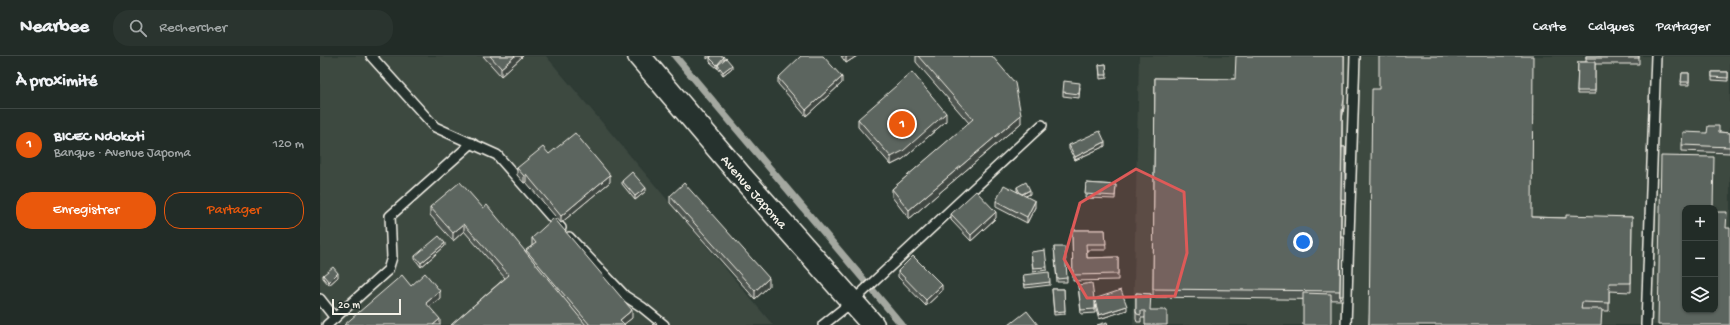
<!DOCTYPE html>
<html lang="fr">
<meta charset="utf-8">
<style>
:root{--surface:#222c27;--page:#2a342f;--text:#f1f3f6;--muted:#a2a7a7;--line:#3f4844;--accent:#ea580c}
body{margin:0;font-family:"Gochi Hand",sans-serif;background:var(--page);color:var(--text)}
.controls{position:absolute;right:12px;bottom:12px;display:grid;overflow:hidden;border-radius:8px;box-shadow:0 1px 3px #0004}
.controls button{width:36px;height:36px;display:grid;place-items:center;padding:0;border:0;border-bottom:1px solid var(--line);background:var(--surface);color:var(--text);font:20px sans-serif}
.scale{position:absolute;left:12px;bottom:10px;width:69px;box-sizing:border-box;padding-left:4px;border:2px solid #f4f1e8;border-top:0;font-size:11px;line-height:14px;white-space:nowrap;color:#f4f1e8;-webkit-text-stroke:3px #26332d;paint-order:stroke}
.you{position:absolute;left:983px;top:186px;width:14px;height:14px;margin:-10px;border:3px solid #fff;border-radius:50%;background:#1a73e8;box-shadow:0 0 0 6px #1a73e833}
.badge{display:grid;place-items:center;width:26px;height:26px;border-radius:50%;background:var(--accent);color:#fff;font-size:13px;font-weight:700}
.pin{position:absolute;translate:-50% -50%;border:2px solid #fff;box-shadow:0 1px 4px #0006}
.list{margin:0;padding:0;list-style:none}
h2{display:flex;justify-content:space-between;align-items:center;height:52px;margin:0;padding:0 16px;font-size:17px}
h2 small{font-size:13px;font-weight:400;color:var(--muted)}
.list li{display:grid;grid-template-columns:26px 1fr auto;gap:12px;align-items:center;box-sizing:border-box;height:72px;padding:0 16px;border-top:1px solid var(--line)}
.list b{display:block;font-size:15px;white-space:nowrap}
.list p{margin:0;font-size:13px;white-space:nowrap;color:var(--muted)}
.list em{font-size:13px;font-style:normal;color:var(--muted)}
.actions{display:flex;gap:8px;padding:12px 16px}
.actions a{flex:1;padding:9px 0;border:1px solid var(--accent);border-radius:16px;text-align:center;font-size:14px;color:var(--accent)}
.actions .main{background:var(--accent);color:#fff}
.icon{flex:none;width:22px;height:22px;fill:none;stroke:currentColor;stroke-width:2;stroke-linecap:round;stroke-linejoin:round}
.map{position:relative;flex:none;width:1410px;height:269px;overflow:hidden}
header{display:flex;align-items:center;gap:24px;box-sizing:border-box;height:56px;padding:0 20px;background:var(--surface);border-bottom:1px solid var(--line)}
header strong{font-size:19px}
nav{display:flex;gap:22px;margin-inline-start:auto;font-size:14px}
.search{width:280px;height:36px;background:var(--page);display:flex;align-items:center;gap:10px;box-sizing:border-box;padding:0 14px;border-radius:16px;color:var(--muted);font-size:15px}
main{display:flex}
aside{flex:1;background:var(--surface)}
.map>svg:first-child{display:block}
</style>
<header>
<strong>Nearbee</strong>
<div class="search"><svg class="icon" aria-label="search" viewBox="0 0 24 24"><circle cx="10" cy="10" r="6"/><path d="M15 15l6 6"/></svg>Rechercher</div>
<nav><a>Carte</a><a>Calques</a><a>Partager</a></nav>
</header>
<main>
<aside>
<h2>À proximité<small></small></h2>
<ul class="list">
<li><span class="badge">1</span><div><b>BICEC Ndokoti</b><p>Banque · Avenue Japoma</p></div><em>120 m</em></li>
</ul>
<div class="actions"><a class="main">Enregistrer</a><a>Partager</a></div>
</aside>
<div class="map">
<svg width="1410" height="269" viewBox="0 0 1410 269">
<rect width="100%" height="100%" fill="#2e3b34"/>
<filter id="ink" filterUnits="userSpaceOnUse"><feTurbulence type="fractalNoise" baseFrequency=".025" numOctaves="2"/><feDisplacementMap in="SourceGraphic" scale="8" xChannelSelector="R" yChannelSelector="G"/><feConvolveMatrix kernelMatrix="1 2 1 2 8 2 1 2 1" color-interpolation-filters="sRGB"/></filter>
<g filter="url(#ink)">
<g fill="#3c4841" fill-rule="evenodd">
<polygon points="0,0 226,0 453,269 0,269"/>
<path d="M819,0H1410V269H813ZM1365,152H1395V254H1365Z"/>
</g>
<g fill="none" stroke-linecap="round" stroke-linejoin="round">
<polyline stroke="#a4a8a0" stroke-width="7" points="355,0 582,269"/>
<g stroke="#f4f1e8" stroke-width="12">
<g id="service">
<polyline points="51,0 115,71 177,99 241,172"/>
<polyline points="249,181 305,240 322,251 344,269"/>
<polyline points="0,243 15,262"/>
<polyline points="7,269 68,214 72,201 70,160 152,87"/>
<polyline points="503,269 533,245 722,69"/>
<polyline points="1026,269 1035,0"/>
<polyline points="1326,269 1336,0"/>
</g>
</g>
<g stroke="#f4f1e8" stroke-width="25">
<g id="primary">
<path id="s1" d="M319,0L421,120L553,269"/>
</g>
</g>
<use href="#service" stroke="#26332d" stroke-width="9"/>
<use href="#primary" stroke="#26332d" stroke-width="22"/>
</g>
<g fill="#4f5751" stroke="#f4f1e8">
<polygon points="163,0 203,0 181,20"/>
<polygon points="521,0 537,0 526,7"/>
<polygon points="596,0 672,0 701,67 589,163 572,141 572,133 649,67 596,6"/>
<polygon points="1266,0 1319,0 1319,8 1275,8 1275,38 1257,38 1258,6 1266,6"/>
<polygon points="390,2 404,3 412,12 403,19 398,12 397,12 390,6"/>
<polygon points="786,8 787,22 780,23 779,9"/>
<polygon points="1392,16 1408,16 1408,25 1392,24"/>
<polygon points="1362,17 1369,17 1369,29 1361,29"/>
<polygon points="458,22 522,27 486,60 458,28"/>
<polygon points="835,22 915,23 1024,51 1022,63 1022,91 1025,91 1025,147 1021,147 1020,230 1024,181 1023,244 833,241"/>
<polygon points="760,31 759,42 743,40 743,36"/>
<polygon points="1059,33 1212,161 1246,162 1312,161 1311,236 1289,235 1289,255 1282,255 1049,269"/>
<polygon points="538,63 626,65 583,103 571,109 538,71"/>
<polygon points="1399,76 1410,77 1410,97 1362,95 1362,89 1387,77"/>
<polygon points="749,89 785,90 755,104 749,93"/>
<polygon points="229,98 290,126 241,167 206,126 204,127 197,119 197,112"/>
<polygon points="302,125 326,135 315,144 302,128"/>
<polygon points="766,127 796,129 795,143 765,142"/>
<polygon points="697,131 710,138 705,140 715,151 707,167 676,151 676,145 698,136 697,134"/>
<polygon points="350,140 449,230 435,243 350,147"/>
<polygon points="110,151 163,152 206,197 206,194 212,190 212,182 312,262 304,268 305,269 131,269 185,222 144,175 133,185 110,159"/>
<polygon points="631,158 676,162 651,185 631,164"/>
<polygon points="752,174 785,174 786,194 767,194 767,202 798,201 798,224 753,225"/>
<polygon points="125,190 101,211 95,203 95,200"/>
<polygon points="734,191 747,222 747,226 737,226"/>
<polygon points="711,196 727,211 727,214 713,216"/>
<polygon points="578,215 622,235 606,250 578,221"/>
<polygon points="3,219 18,221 9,229 3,222"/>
<polygon points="703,219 730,226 730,229 705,232"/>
<polygon points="758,229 774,243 807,254 779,263 775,249 775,257 761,258"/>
<polygon points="732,233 744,233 745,258 734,259"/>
<polygon points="816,237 831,238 825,262 821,262 821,266 817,266 816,263"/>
</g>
<g fill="#404742" stroke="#f4f1e8">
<polygon points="195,0 203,0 181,20 181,12"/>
<polygon points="387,0 391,0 387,3"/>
<polygon points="528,0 537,0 526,7 526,1"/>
<polygon points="1024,0 1024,51 1022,63 1020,243 1022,55"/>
<polygon points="404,1 404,5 398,9 398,12 397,12 397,9"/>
<polygon points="412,9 412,12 403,19 403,16"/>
<polygon points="522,21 522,27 486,60 486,54"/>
<polygon points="626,57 626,65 583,103 571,109 571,101"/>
<polygon points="701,59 701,67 589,163 589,154"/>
<polygon points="785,86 785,90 755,104 755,101"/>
<polygon points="206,118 206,126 204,127 204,120"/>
<polygon points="290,119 290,126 241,167 241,160"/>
<polygon points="326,132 326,135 315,144 315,140"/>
<polygon points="710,134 710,138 701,142 701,139"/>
<polygon points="715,145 715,151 707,167 707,161"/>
<polygon points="676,156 676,162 651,185 651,179"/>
<polygon points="144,168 144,175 133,185 133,177"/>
<polygon points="125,187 125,190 101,211 101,207"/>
<polygon points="18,217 18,221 9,229 9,226"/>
<polygon points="449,222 449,230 435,243 435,235"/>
<polygon points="622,229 622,235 606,250 606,244"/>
<polygon points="120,235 120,242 106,254 106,247"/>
<polygon points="807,250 807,254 779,263 779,259"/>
<polygon points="312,254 312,262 303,269 300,264"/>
<polygon points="120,263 120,269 113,269"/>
</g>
<g fill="#5c655e" stroke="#f4f1e8">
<polygon points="170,0 195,0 181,12"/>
<polygon points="392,0 403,0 404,1 397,9 390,2"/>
<polygon points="481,0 503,0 522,21 486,54 458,22"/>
<polygon points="598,0 672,0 695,27 701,59 589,154 572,133 653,63"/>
<polygon points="916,0 1024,0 1024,43 1022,55 1020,235 833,233 835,22 915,23"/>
<polygon points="1059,0 1213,0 1212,161 1246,162 1246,159 1312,161 1311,227 1289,227 1289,247 1262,246 1261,253 1282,253 1281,269 1049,269 1052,33 1059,33"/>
<rect x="1266" y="0" width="53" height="2"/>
<polygon points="406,2 412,9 403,16 398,9"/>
<polygon points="1258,6 1275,6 1275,35 1257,35"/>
<polygon points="786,8 787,19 780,19 779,9"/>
<polygon points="592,16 626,57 583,95 571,101 538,63"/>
<polygon points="1392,16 1408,16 1408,22 1392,21"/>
<polygon points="1362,17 1369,17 1369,26 1361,26"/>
<polygon points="744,25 760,27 759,38 743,36"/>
<polygon points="1388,70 1399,70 1399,76 1410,77 1410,91 1362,89 1363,76 1387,77"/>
<polygon points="780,75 785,86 755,101 749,89"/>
<polygon points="255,77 290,119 241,160 206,118 204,120 197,112 223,91 229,98"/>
<polygon points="1022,91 1025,91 1025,144 1021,143"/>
<polygon points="1341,100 1394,101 1393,152 1365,152 1365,254 1395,254 1395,156 1407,156 1406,172 1410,172 1410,269 1338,269"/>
<polygon points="312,116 326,132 315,140 302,125"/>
<polygon points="140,126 163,152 167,149 266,269 131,269 189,219 144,168 133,177 110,151"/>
<polygon points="706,126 710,134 702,138 700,137 697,131"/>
<polygon points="364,127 449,222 435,235 350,140"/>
<polygon points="766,127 796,129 795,140 765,138"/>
<polygon points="684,129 715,145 707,161 676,145"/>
<polygon points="656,135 676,156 651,179 631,158"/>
<polygon points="234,162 312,254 300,264 305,269 270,269 206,194 216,187 212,182"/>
<polygon points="752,174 785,174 786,188 766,188 767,202 798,201 798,218 753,219"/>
<polygon points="119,180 125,187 101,207 95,200"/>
<polygon points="1021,181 1024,181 1023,240 1020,240"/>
<polygon points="734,191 745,191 747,222 737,223"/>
<polygon points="725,194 727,211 713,212 711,196"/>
<polygon points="593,200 622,229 606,244 578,215"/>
<polygon points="13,211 18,217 9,226 3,219"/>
<polygon points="729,216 730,226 705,229 703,219"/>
<polygon points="105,217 120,235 106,247 120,263 113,269 24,269 82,219 91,230"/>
<polygon points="772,227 774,243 801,234 807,250 779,259 775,245 775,253 761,254 758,229"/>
<polygon points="732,233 744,233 745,255 734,256"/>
<polygon points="816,237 831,238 830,254 847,254 847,269 825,269 825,255 821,255 821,259 817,258 816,255"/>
<polygon points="983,237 1011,238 1011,269 983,269"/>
<polygon points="707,255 718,269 689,269"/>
<polygon points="336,266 337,269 332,269"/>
<polygon points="787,266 788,269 777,269"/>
</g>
</g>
<path fill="#de5a58" fill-opacity="0.2" stroke="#de5a58" stroke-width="3" stroke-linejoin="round" d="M816,113L864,136L867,197L855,240L767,242L744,203L760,147Z"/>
<g text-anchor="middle" stroke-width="3.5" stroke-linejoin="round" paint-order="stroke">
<g font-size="14" fill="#f4f1e8" stroke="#26332d">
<text dy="5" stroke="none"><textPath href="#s1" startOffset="178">Avenue Japoma</textPath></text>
</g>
</g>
</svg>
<div class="controls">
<button>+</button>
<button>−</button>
<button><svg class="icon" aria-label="layers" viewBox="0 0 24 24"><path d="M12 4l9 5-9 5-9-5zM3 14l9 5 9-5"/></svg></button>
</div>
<div class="scale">20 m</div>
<div class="you"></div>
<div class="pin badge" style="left:582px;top:68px">1</div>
</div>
</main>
